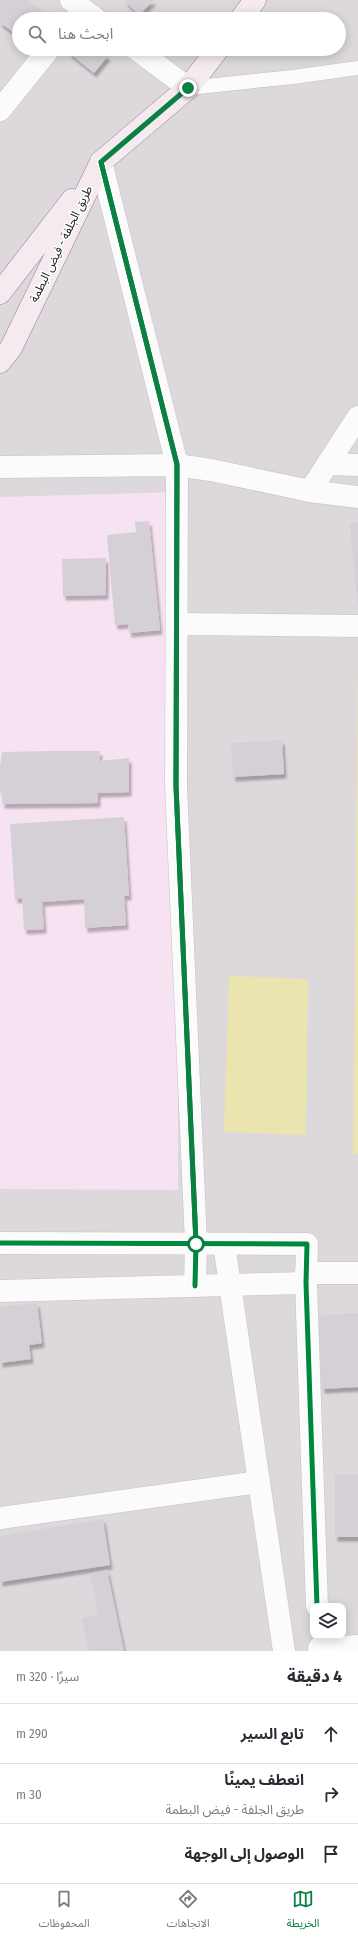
<!DOCTYPE html>
<html lang="ar">
<meta charset="utf-8">
<style>
:root{--surface:#fff;--page:#f7f7f7;--text:#2b2b33;--muted:#7c7c81;--line:#e1e1e2;--accent:#0b8043}
body{margin:0;font-family:"Fira Sans Condensed","Noto Sans Arabic",sans-serif;background:var(--page);color:var(--text);direction:rtl}
.controls{position:absolute;right:12px;bottom:12px;display:grid;overflow:hidden;border-radius:8px;box-shadow:0 2px 10px #0003}
.controls button{width:36px;height:36px;display:grid;place-items:center;padding:0;border:0;border-bottom:1px solid var(--line);background:var(--surface);color:var(--text);font:20px sans-serif}
.stop{position:absolute;width:12px;height:12px;margin:-9px;border:3px solid #0b8043;border-radius:50%;background:#fff}
.stop.end{background:#0b8043;border-color:#fff;box-shadow:0 1px 4px #0008}
.list{margin:0;padding:0;list-style:none}
h2{display:flex;justify-content:space-between;align-items:center;height:52px;margin:0;padding:0 16px;font-size:17px}
h2 small{font-size:13px;font-weight:400;color:var(--muted)}
.list li{display:grid;grid-template-columns:26px 1fr auto;gap:12px;align-items:center;box-sizing:border-box;height:60px;padding:0 16px;border-top:1px solid var(--line)}
.list b{display:block;font-size:15px;white-space:nowrap}
.list p{margin:0;font-size:13px;white-space:nowrap;color:var(--muted)}
.list em{font-size:13px;font-style:normal;color:var(--muted)}
.icon{flex:none;width:22px;height:22px;fill:none;stroke:currentColor;stroke-width:2;stroke-linecap:round;stroke-linejoin:round}
.map{position:relative;flex:none;width:358px;height:1651px;overflow:hidden;direction:ltr}
.search{position:absolute;background:var(--surface);box-shadow:0 2px 10px #0003;left:12px;right:12px;top:12px;height:44px;display:flex;align-items:center;gap:10px;box-sizing:border-box;padding:0 14px;border-radius:22px;color:var(--muted);font-size:15px}
.sheet{height:232px;background:var(--surface)}
nav{display:flex;justify-content:space-around;align-items:center;box-sizing:border-box;height:56px;border-top:1px solid var(--line);background:var(--surface);font-size:11px;color:var(--muted)}
nav a{display:grid;justify-items:center;gap:2px}
nav .on{color:var(--accent)}
.map>svg:first-child{display:block}
</style>
<div class="map">
<svg width="358" height="1651" viewBox="0 0 358 1651">
<defs>
<filter id="shadow"><feDropShadow dx="2.5" dy="4.5" stdDeviation="1" flood-color="#0004"/></filter>
</defs>
<rect width="100%" height="100%" fill="#ede7ed"/>
<path fill="#dcd8dc" fill-rule="evenodd" d="M0,0H358V1651H0ZM19,19H339V49H19ZM313,1606H343V1636H313Z"/>
<polygon fill="#f7e2f1" points="177,492 178,1190 0,1189 0,497"/>
<g fill="#eae4ae">
<polygon points="358,659 358,1154 353,1154"/>
<polygon points="229,976 308,979 306,1135 224,1132"/>
</g>
<g fill="#d4d0d6" filter="url(#shadow)">
<polygon points="0,0 27,0 54,19 19,19 19,36 0,23"/>
<polygon points="124,0 154,0 139,15"/>
<polygon points="72,49 99,49 108,56 94,73 69,53"/>
<polygon points="149,521 160,630 129,633 128,624 115,625 107,535 136,532 135,522"/>
<polygon points="358,523 358,599 357,599 350,524"/>
<polygon points="106,558 106,595 63,596 62,559"/>
<polygon points="282,740 284,774 233,777 231,743"/>
<polygon points="51,751 100,751 99,761 129,758 129,792 98,793 98,803 2,804 3,793 0,793 0,767 2,752"/>
<polygon points="124,817 129,896 124,896 126,925 85,928 84,899 42,902 44,929 24,930 22,898 15,899 10,824"/>
<polygon points="37,1303 42,1343 29,1345 31,1359 0,1363 0,1307"/>
<polygon points="358,1313 358,1387 322,1389 318,1316"/>
<rect x="335" y="1474" width="23" height="63"/>
<polygon points="103,1519 110,1565 0,1582 0,1536"/>
<polygon points="107,1570 124,1651 89,1651 82,1618 99,1614 90,1574"/>
</g>
<g fill="none" stroke-linecap="round" stroke-linejoin="round">
<g stroke="#c4c2c4" stroke-width="15">
<polyline id="service" points="188,88 293,77 358,68"/>
</g>
<g stroke="#c4c2c4" stroke-width="23">
<g id="minor">
<polyline points="71,0 96,19"/>
<polyline points="136,49 188,88"/>
<polyline points="0,110 49,49"/>
<polyline points="101,162 177,465 176,786 196,1243 195,1286"/>
<polyline points="328,464 358,465"/>
<polyline points="0,467 177,465 211,470 310,491 358,497"/>
<polyline points="310,491 358,417"/>
<polyline points="177,624 358,626"/>
<polyline points="0,1243 307,1244 306,1283 317,1606"/>
<polyline points="306,1273 358,1273"/>
<polyline points="0,1291 306,1283"/>
<polyline points="259,1482 284,1651"/>
<polyline points="0,1518 259,1482 224,1244"/>
<polyline points="319,1648 358,1646"/>
</g>
</g>
<g stroke="#987e8e" stroke-width="23">
<g id="secondary">
<polyline points="241,19 255,0"/>
<polyline points="0,293 72,200"/>
<polyline points="0,362 11,348 101,162 188,88 218,49"/>
</g>
</g>
<use href="#service" stroke="#fcfbfc" stroke-width="14"/>
<use href="#minor" stroke="#fcfbfc" stroke-width="22"/>
<use href="#secondary" stroke="#f4eaf0" stroke-width="22"/>
<g stroke="#fff" stroke-width="8">
<g id="cycleway">
<polyline points="101,162 177,465 176,786 196,1243 195,1286"/>
<polyline points="0,1243 307,1244 306,1283 317,1606"/>
</g>
</g>
<use href="#cycleway" stroke="#00873e" stroke-width="5"/>
</g>
<g fill="none" stroke-linecap="round" stroke-linejoin="round">
<polyline stroke="#0b8043" stroke-width="5" points="188,88 101,162 177,464 176,786 196,1244"/>
</g>
<g text-anchor="middle" stroke-width="3" stroke-linejoin="round" paint-order="stroke">
<g font-size="12" fill="#1f1f1f" stroke="#fff">
<text transform="translate(61 244) rotate(-64)" y="4">طريق الجلفة - فيض البطمة</text>
</g>
</g>
</svg>
<div class="controls">
<button><svg class="icon" aria-label="layers" viewBox="0 0 24 24"><path d="M12 4l9 5-9 5-9-5zM3 14l9 5 9-5"/></svg></button>
</div>
<div class="stop" style="left:196px;top:1244px"></div>
<div class="stop end" style="left:188px;top:88px"></div>
<div class="search"><svg class="icon" aria-label="search" viewBox="0 0 24 24"><circle cx="10" cy="10" r="6"/><path d="M15 15l6 6"/></svg>ابحث هنا</div>
</div>
<section class="sheet">
<h2>4 دقيقة<small>سيرًا · 320 m</small></h2>
<ul class="list">
<li><svg class="icon" aria-label="ahead" viewBox="0 0 24 24"><path d="M12 20V5M6 11l6-6 6 6"/></svg><div><b>تابع السير</b></div><em>290 m</em></li>
<li><svg class="icon" aria-label="right" viewBox="0 0 24 24"><path d="M7 20v-9h11M14 6l5 5-5 5"/></svg><div><b>انعطف يمينًا</b><p>طريق الجلفة - فيض البطمة</p></div><em>30 m</em></li>
<li><svg class="icon" aria-label="arrive" viewBox="0 0 24 24"><path d="M6 21V4h12l-3 4 3 4H6"/></svg><div><b>الوصول إلى الوجهة</b></div></li>
</ul>
</section>
<nav>
<a class="on"><svg class="icon" aria-label="map" viewBox="0 0 24 24"><path d="M3 6l6-2 6 2 6-2v14l-6 2-6-2-6 2zM9 4v14M15 6v14"/></svg>الخريطة</a>
<a><svg class="icon" aria-label="directions" viewBox="0 0 24 24"><path d="M12 3l9 9-9 9-9-9zM9 14v-3h6M13 9l2 2-2 2"/></svg>الاتجاهات</a>
<a><svg class="icon" aria-label="saved" viewBox="0 0 24 24"><path d="M7 4h10v16l-5-4-5 4z"/></svg>المحفوظات</a>
</nav>
